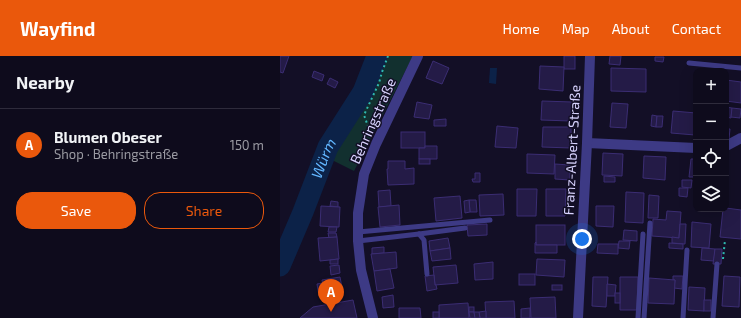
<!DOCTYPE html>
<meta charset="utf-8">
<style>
:root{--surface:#0e0b1c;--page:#171425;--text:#f1f3f6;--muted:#9b9ba3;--line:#2e2b3b;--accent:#ea580c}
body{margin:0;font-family:"Exo 2",sans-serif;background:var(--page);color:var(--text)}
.controls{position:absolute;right:12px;top:12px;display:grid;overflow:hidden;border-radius:8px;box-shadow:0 4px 16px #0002}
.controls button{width:36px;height:36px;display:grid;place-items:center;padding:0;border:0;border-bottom:1px solid var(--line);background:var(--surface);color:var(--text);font:20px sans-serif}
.you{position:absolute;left:302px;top:183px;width:14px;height:14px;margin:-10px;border:3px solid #fff;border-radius:50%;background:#1a73e8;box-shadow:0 0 0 6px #1a73e833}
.badge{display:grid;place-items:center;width:26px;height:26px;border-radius:50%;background:var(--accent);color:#fff;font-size:13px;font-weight:700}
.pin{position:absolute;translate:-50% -33px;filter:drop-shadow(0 1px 2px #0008)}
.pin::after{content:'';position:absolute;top:21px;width:14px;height:12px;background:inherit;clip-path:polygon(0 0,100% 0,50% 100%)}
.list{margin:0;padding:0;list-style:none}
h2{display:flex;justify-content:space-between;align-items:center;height:52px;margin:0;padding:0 16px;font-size:17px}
h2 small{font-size:13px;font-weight:400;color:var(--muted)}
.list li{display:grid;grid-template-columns:26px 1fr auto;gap:12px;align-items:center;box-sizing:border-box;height:72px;padding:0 16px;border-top:1px solid var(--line)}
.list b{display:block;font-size:15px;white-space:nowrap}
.list p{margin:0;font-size:13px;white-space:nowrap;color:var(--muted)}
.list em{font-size:13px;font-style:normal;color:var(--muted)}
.actions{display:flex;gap:8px;padding:12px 16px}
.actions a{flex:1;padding:9px 0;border:1px solid var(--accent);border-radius:16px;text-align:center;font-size:14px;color:var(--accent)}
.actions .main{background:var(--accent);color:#fff}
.icon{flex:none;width:22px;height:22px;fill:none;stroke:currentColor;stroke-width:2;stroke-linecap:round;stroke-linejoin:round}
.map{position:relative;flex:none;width:461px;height:262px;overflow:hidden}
header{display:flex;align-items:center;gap:24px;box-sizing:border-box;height:56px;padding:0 20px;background:var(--accent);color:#fff}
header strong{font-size:19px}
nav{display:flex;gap:22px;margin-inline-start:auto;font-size:14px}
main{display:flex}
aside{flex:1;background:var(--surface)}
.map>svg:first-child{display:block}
</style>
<header>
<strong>Wayfind</strong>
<nav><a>Home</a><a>Map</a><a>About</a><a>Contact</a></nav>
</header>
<main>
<aside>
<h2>Nearby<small></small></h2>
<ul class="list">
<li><span class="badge">A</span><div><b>Blumen Obeser</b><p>Shop · Behringstraße</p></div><em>150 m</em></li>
</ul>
<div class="actions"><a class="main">Save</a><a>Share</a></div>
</aside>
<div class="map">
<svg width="461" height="262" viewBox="0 0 461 262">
<rect width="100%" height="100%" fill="#130f26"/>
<polygon fill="#12302f" points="104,0 133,0 74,115 50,103 65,83 93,27"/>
<polygon fill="#0c2248" points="210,12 217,12 216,28 209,27"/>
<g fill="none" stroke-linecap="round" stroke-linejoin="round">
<path stroke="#0c2248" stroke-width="21" id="s1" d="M0,210L23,156L48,91L83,36L97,0"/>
</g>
<g fill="#241b47" stroke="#3b2d73">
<polygon points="0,0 9,0 3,17 0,16"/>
<rect x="284" y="0" width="11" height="13"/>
<polygon points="330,0 341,0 340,9 329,8"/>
<polygon points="375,1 384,1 383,6 375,5"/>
<polygon points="153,5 169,12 162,28 146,22"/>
<polygon points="260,10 284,11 283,35 259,33"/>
<polygon points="331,12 366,13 366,36 331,35"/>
<polygon points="34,15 44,19 42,25 32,21"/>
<polygon points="50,22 58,26 55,32 47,28"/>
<polygon points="415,22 416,22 416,42 414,42"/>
<polygon points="446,24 461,26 461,47 446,45"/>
<polygon points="262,45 292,46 291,65 261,64"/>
<polygon points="137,46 152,49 149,63 134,61"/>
<polygon points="332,47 348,48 346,72 330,71"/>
<polygon points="446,51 452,52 451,62 446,61"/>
<polygon points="452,52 461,53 460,62 451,61"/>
<polygon points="393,55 416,57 415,79 391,77"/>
<polygon points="372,59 377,60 376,71 371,70"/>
<polygon points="377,60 383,60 382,71 376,71"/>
<polygon points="166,63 166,70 154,70 154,64"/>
<polygon points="217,70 238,72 236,92 215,91"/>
<polygon points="263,71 291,71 291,92 262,91"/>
<polygon points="446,73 450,73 449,83 446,82"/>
<rect x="121" y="76" width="24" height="16"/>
<polygon points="145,90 157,90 157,103 139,103 139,92 145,92"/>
<polygon points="323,97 343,98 342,120 322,119"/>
<polygon points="247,98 275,99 274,118 247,117"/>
<polygon points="364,100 386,101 385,124 363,122"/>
<rect x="139" y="103" width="11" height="5"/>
<polygon points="411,103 416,103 416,121 409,121"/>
<polygon points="108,105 125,105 125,113 134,112 134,128 108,129 107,113 108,113"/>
<polygon points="275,108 290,109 290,124 275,123"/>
<polygon points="195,117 200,117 200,126 193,126 192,123 195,123"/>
<polygon points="324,120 335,121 335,126 324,126"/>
<polygon points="402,124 412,124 411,132 402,131"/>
<polygon points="399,132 408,132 407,141 399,140"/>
<polygon points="237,133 257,133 256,160 237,160"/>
<polygon points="266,133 286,133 285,160 266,160"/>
<polygon points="110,134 111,150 99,151 98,135"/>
<polygon points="346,136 364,137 363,167 345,166"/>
<polygon points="223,138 224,159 200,160 199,139"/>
<polygon points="369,139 379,140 378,162 368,162"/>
<polygon points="180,140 182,162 156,165 154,142"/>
<polygon points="189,144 196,144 197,156 190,156"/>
<polygon points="189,144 190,156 185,157 184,145"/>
<polygon points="51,145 58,146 58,151 50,150"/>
<polygon points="119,149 120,169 100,171 98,151"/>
<polygon points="41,150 60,151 59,171 40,170"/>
<polygon points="316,150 334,150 333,171 316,170"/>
<polygon points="446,152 461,154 461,183 440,181 443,153"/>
<polygon points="387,155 401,156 399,182 372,180 373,163 386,164"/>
<polygon points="412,166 431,168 429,192 411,191"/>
<polygon points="207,168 207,179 188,180 187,169"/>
<polygon points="400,168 406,168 405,188 392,187 392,181 399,182"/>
<rect x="256" y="169" width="29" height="20"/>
<polygon points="49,171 57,171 56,176 48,176"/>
<polygon points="344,174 357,175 357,185 343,184"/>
<polygon points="48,177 56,177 57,181 49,182"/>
<polygon points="57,181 59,203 40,205 38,182"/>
<polygon points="168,182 170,192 150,195 149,185"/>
<polygon points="339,185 350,185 349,193 338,192"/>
<polygon points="256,186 256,189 277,189 277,197 255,197 255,187"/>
<polygon points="389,187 403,188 403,193 389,192"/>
<polygon points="318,188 338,188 338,198 317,197"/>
<polygon points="104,191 104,197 92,198 92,192"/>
<polygon points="170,192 171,203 152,205 150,195"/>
<polygon points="422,192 435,193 434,205 421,204"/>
<polygon points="435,193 442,193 441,208 433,208"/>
<polygon points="116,196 117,212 94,215 91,198"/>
<polygon points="58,203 58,208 50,208 50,204"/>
<polygon points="257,203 285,204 284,221 256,219"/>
<polygon points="213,206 213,223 195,224 194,208"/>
<polygon points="59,209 60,217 51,219 50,210"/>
<polygon points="176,209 178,227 155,229 153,211"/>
<polygon points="110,213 114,232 97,235 94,215"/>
<rect x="239" y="218" width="16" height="11"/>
<polygon points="154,219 155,229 156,229 157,233 147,235 145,220"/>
<polygon points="393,220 403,220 402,233 394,232 395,224 393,224"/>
<polygon points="444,220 460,221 459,251 442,250"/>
<polygon points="60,221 63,237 45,240 42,224"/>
<polygon points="313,221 328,221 326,251 312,250"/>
<polygon points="340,221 358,221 357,254 340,254"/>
<polygon points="369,222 395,224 394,248 368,247"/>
<polygon points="43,227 45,239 39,240 37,228"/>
<polygon points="327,228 336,229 335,240 327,240"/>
<rect x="272" y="229" width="10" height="5"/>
<polygon points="409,231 425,232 424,255 408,254"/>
<rect x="335" y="237" width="5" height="10"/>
<polygon points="113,239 114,251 103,252 102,241"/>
<polygon points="275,241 276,262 251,262 250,242"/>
<polygon points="73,244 77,262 20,262 33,251"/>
<rect x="424" y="244" width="7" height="11"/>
<polygon points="234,245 235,262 206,262 205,246"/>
<polygon points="188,247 189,262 159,262 159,249"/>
<rect x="189" y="251" width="5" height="5"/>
<polygon points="119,252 140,252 141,262 119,262"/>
<polygon points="250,252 250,262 241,262 241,253"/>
<polygon points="206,255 206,262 200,262 199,256"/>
<rect x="153" y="256" width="6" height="6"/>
<polygon points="189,256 194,256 195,262 190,262"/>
<polygon points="194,256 199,256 200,262 195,262"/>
</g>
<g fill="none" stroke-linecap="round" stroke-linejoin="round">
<g stroke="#2fb8b0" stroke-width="2" stroke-dasharray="2 3" stroke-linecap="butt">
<polyline points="90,76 84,59 99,27 102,16 108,0"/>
<polyline points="443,203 445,184"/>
</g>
<g stroke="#3d3a85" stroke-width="5">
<polyline points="409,7 461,12"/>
<polyline points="78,176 210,164"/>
<polyline points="139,178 144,184 147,218"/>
<polyline points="78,185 139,178 185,172"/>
<polyline points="358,262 363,178"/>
<polyline points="364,262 370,167"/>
<polyline points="403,262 407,194"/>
<polyline points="433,262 437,208"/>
</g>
<g stroke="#3d3a85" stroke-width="10">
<polyline points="307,87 416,92"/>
<polyline points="446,90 461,82"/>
<polyline points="93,262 81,214 78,185 78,157 84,118 96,88 138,0"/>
<polyline points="298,262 307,87 310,0"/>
</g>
</g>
<g text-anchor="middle" stroke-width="3" stroke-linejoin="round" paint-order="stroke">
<g font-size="14" fill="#d9d4ff" stroke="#130f26">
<text transform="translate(93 65) rotate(-66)" y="5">Behringstraße</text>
<text transform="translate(292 94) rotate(-87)" y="5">Franz-Albert-Straße</text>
</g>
<g font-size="15" font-style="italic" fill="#62b6ff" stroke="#130f26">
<text dy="5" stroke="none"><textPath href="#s1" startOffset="116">Würm</textPath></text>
</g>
</g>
</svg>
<div class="controls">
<button>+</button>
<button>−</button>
<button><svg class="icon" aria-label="locate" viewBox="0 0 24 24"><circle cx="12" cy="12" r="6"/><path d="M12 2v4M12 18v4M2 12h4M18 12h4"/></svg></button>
<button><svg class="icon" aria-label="layers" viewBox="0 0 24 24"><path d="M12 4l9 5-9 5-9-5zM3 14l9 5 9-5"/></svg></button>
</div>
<div class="you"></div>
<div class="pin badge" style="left:51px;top:256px">A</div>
</div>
</main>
